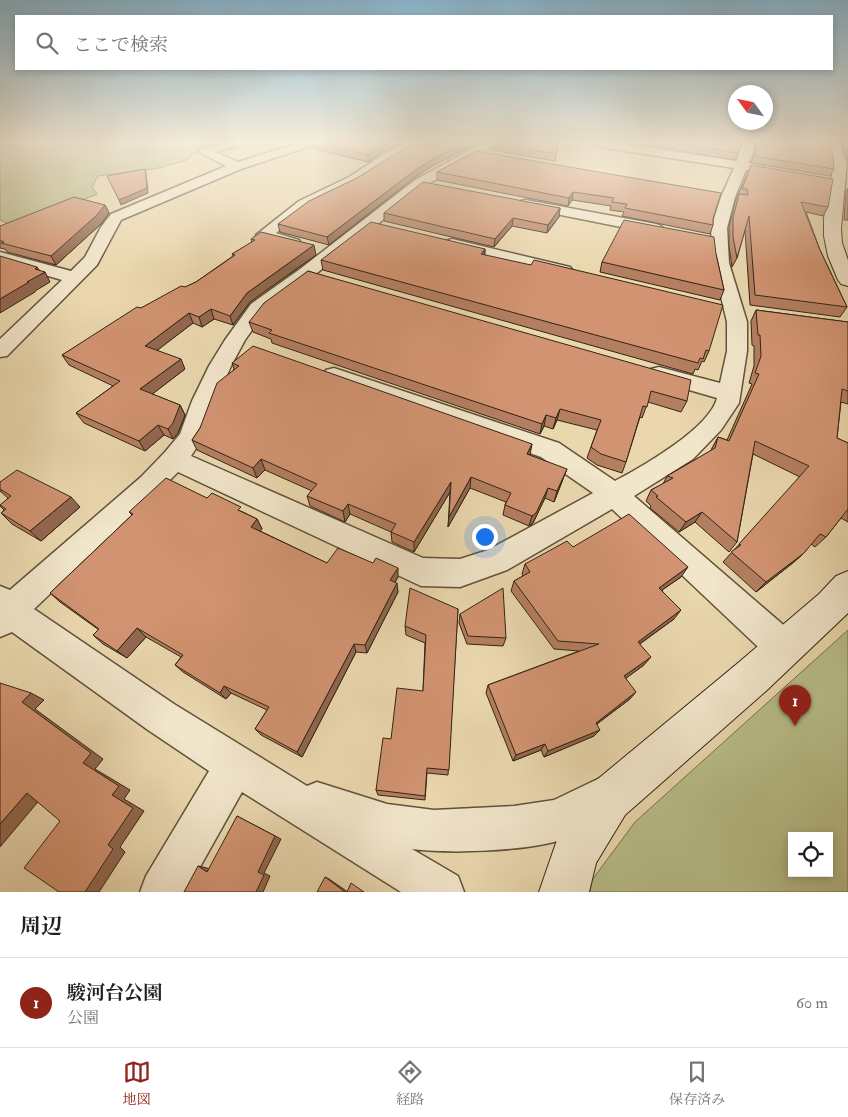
<!DOCTYPE html>
<html lang="ja">
<meta charset="utf-8">
<style>
:root{--surface:#fff;--page:#f2f2f2;--text:#202124;--muted:#757577;--line:#e0e0e0;--accent:#8f2418}
body{margin:0;font-family:"IM FELL Double Pica","Noto Serif JP",serif;background:var(--page);color:var(--text)}
.controls{position:absolute;right:15px;bottom:15px;display:grid;overflow:hidden;border-radius:0px;box-shadow:0 2px 8px #0003}
.controls button{width:45px;height:45px;display:grid;place-items:center;padding:0;border:0;border-bottom:1px solid var(--line);background:var(--surface);color:var(--text);font:25px sans-serif}
.compass{position:absolute;left:728px;top:85px;width:45px;height:45px;border-radius:50%;background:var(--surface);box-shadow:0 2px 8px #0003;rotate:303deg}
.you{position:absolute;left:484px;top:536px;width:18px;height:18px;margin:-12px;border:4px solid #fff;border-radius:50%;background:#1a73e8;box-shadow:0 0 0 8px #1a73e833}
.badge{display:grid;place-items:center;width:32px;height:32px;border-radius:50%;background:var(--accent);color:#fff;font-size:16px;font-weight:700}
.pin{position:absolute;translate:-50% -41px;filter:drop-shadow(0 1px 2px #0008)}
.pin::after{content:'';position:absolute;top:26px;width:18px;height:15px;background:inherit;clip-path:polygon(0 0,100% 0,50% 100%)}
.list{margin:0;padding:0;list-style:none}
h2{display:flex;justify-content:space-between;align-items:center;height:65px;margin:0;padding:0 20px;font-size:21px}
h2 small{font-size:16px;font-weight:400;color:var(--muted)}
.list li{display:grid;grid-template-columns:32px 1fr auto;gap:15px;align-items:center;box-sizing:border-box;height:90px;padding:0 20px;border-top:1px solid var(--line)}
.list b{display:block;font-size:19px;white-space:nowrap}
.list p{margin:0;font-size:16px;white-space:nowrap;color:var(--muted)}
.list em{font-size:16px;font-style:normal;color:var(--muted)}
.icon{flex:none;width:28px;height:28px;fill:none;stroke:currentColor;stroke-width:2;stroke-linecap:round;stroke-linejoin:round}
.map{position:relative;flex:none;width:848px;height:892px;overflow:hidden}
.search{position:absolute;background:var(--surface);box-shadow:0 2px 8px #0003;left:15px;right:15px;top:15px;height:55px;display:flex;align-items:center;gap:12px;box-sizing:border-box;padding:0 18px;border-radius:0px;color:var(--muted);font-size:19px}
.sheet{height:155px;background:var(--surface)}
nav{display:flex;justify-content:space-around;align-items:center;box-sizing:border-box;height:70px;border-top:1px solid var(--line);background:var(--surface);font-size:14px;color:var(--muted)}
nav a{display:grid;justify-items:center;gap:2px}
nav .on{color:var(--accent)}
.map>svg:first-child{display:block}
</style>
<div class="map">
<svg width="848" height="892" viewBox="0 0 848 892">
<rect width="100%" height="100%" fill="#ead7ae"/>
<filter id="stains"><feTurbulence type="fractalNoise" baseFrequency=".004" numOctaves="4"/><feColorMatrix values="0 0 0 0 .2 0 0 0 0 .09 0 0 0 0 .02 0 0 0 .5 -.17"/></filter>
<radialGradient id="worn" r=".72"><stop offset=".6" stop-color="#630" stop-opacity="0"/><stop offset="1" stop-color="#630" stop-opacity=".3"/></radialGradient>
<g fill="#b8be89" stroke="#75724e" fill-rule="evenodd">
<path d="M0,143H230C217,146 194,148 187,160L159,168L98,176L92,187L97,194L15,227L0,220Z"/>
<path d="M848,630V892H590L592,880L635,822ZM792,836H829V873H792Z"/>
</g>
<g fill="none" stroke-linecap="round" stroke-linejoin="round">
<g stroke="#60523a" stroke-width="3">
<g id="street">
<polygon points="223,143 241,143 239,145 216,152 238,162 299,143 316,143 314,145 241,169 121,220 97,265 7,356 0,357 0,339 62,280 0,262 0,252 71,271 85,257 101,227 111,214 226,166 199,152 201,149"/>
<polygon points="408,143 423,143 392,160 359,183 309,207 276,233 299,240 301,243 299,246 293,248 258,238 256,235 299,201 349,177 384,154"/>
<path d="M483,143H497L425,186L312,277L265,312L245,340L231,366L216,401L203,438L191,456L423,558L460,559L488,550L593,493L541,457L326,380L323,375L326,370L334,368L559,443L615,481C642,467 710,428 717,398L651,379L648,374L651,369L659,367L720,383L727,351V322L713,263L711,228L721,197L734,168L600,147L594,143H621L737,161L742,143H754L753,152L749,163L762,165L763,168L757,172L746,170L735,197L727,228L729,263L747,322V351L739,403L721,430L693,459L634,496L795,635L800,647L795,659L783,664L771,659L612,509L507,570L460,587L421,586L178,472L159,491L34,609L174,704L307,786L317,782L387,804L434,810L514,806L554,800L602,777L616,783L622,797L616,811C598,821 578,835 558,841C521,851 451,854 412,849L458,876L464,892H401L242,792L186,892H140L146,876L209,771L148,730L12,632L0,637V586L10,590L141,477L165,452L180,434L192,401L209,366L225,340L251,304L300,269L415,180Z"/>
<polygon points="526,200 656,224 661,226 664,229 661,232 656,234 521,207 519,204 521,201"/>
<polygon points="452,239 570,267 573,271 570,275 564,276 446,247 444,244 446,241"/>
</g>
</g>
<g stroke="#322514" stroke-width="2">
<g id="secondary">
<polygon points="828,143 840,143 847,164 841,229 842,243 848,260 848,286 841,284 838,280 828,256 824,236 824,218 832,175 831,154"/>
<polygon points="848,571 848,613 766,691 625,815 596,863 589,892 539,892 557,840 574,811 593,783 738,663 819,594 836,576"/>
</g>
</g>
<use href="#street" fill="#f1e5ca" fill-rule="evenodd"/>
<use href="#secondary" fill="#f1e5ca" fill-rule="evenodd"/>
</g>
<g fill="#b47e61" stroke="#322514">
<polygon points="314,143 404,143 383,152 368,162 315,149"/>
<polygon points="414,143 479,143 434,165 414,178 329,245 280,232 278,224 359,177"/>
<polygon points="491,143 558,143 555,161 491,150"/>
<polygon points="628,143 741,143 735,160"/>
<polygon points="755,143 831,143 834,169 830,176 751,163 755,152"/>
<polygon points="841,143 848,143 848,161"/>
<polygon points="476,151 713,219 713,225 710,234 622,216 624,212 610,210 611,206 572,200 568,206 437,180 437,172"/>
<polygon points="751,165 828,207 823,216 806,212 820,250 847,307 840,317 750,305 745,230 737,258 732,267 729,246 729,227 735,202"/>
<polygon points="848,188 848,220 844,220 846,191"/>
<polygon points="105,205 109,213 101,224 56,265 7,252 5,249 0,248 0,226"/>
<polygon points="560,208 559,217 547,233 512,226 494,247 384,221 384,213"/>
<polygon points="251,239 316,255 250,302 233,325 214,319 202,327 193,323 157,350 185,369 152,394 180,405 185,415 178,433 173,439 164,435 145,451 84,423 76,413 113,386 69,365 62,355 141,308 196,282 233,256 232,254 252,242"/>
<polygon points="485,249 485,255 709,351 704,362 702,361 698,370 695,369 693,374 323,270 321,260"/>
<polygon points="716,254 724,290 720,300 600,272 602,262"/>
<polygon points="308,271 687,401 681,412 648,402 642,418 640,417 626,462 622,473 597,465 587,458 597,430 557,420 553,429 544,426 540,434 272,343 271,339 253,332 249,322"/>
<polygon points="756,310 848,322 848,404 841,402 837,438 848,443 848,522 841,518 826,537 815,547 811,544 804,553 794,562 756,592 723,562 800,477 753,454 737,542 729,552 695,522 679,532 650,508 651,506 646,501 651,490 663,484 667,476 711,451 712,448 718,437 727,440 752,384 749,383 754,366 754,346 752,345 751,321"/>
<polygon points="232,363 529,455 563,479 554,502 545,498 533,523 529,526 503,515 505,505 506,502 470,488 448,527 450,492 414,552 392,542 391,532 350,514 345,522 310,506 307,496 312,491 265,470 257,478 197,450 192,440 200,428 234,369"/>
<polygon points="0,482 80,507 41,541 12,524 1,513 4,510 0,506 8,498 0,491"/>
<polygon points="207,498 243,512 257,519 262,529 260,531 327,563 398,577 395,582 398,592 367,653 356,652 302,757 261,735 255,729 267,710 231,693 226,699 183,672 175,665 181,657 146,637 127,658 103,644 93,635 99,630 60,602 50,593 132,515 129,512"/>
<polygon points="573,547 681,577 662,590 674,619 640,644 644,665 626,678 630,699 597,724 594,736 544,757 541,750 513,761 486,693 488,685 579,651 554,649 511,591 514,581 523,576 522,574 525,564"/>
<polygon points="458,609 448,775 427,773 425,800 378,795 376,790 391,739 423,691 425,643 406,635 405,626"/>
<polygon points="460,614 506,638 503,646 467,644 459,623"/>
</g>
<g fill="#92674f" stroke="#322514">
<polygon points="389,143 404,143 383,152 368,162 368,155 383,145"/>
<polygon points="466,143 479,143 434,165 414,178 329,245 327,237 414,171 434,158"/>
<polygon points="145,169 146,173 148,193 121,205 119,200"/>
<polygon points="573,192 572,200 568,206 569,198"/>
<polygon points="105,205 109,213 101,224 56,265 51,256"/>
<polygon points="560,208 559,217 547,233 548,225"/>
<polygon points="513,218 512,226 494,247 495,239"/>
<polygon points="314,245 316,255 250,302 233,325 230,316 247,293"/>
<polygon points="485,249 484,258 481,254"/>
<polygon points="37,267 42,274 45,272 50,282 35,291 35,292 0,313 0,299 27,282 35,269"/>
<polygon points="211,309 214,319 202,327 199,317"/>
<polygon points="189,313 193,323 150,356 145,346"/>
<polygon points="181,359 185,369 146,399 140,389"/>
<polygon points="180,405 185,415 178,433 173,439 168,429"/>
<polygon points="560,409 557,420 553,429 556,418"/>
<polygon points="546,415 544,426 540,434 542,424"/>
<polygon points="158,425 164,435 145,451 139,441"/>
<polygon points="532,444 530,455 527,454"/>
<polygon points="261,459 265,470 257,478 253,468"/>
<polygon points="567,469 563,479 554,502 557,491"/>
<polygon points="471,477 470,488 448,527 449,517"/>
<polygon points="451,482 450,492 414,552 414,542"/>
<polygon points="548,488 545,498 533,523 529,526 532,516"/>
<polygon points="71,497 80,507 41,541 30,531"/>
<polygon points="348,504 350,514 345,522 343,511"/>
<polygon points="702,512 695,522 679,532 686,522"/>
<polygon points="257,519 262,529 256,536 251,527"/>
<polygon points="804,553 794,562 756,592 766,582"/>
<polygon points="688,567 681,577 652,597 659,588"/>
<polygon points="398,568 398,577 391,589 390,580"/>
<polygon points="397,583 398,592 367,653 365,645"/>
<polygon points="681,610 674,619 631,650 638,642"/>
<polygon points="137,628 146,637 127,658 117,651"/>
<polygon points="354,644 356,652 302,757 297,752"/>
<polygon points="651,657 644,665 618,684 624,676"/>
<polygon points="224,686 231,693 226,699 220,693"/>
<polygon points="636,692 630,699 590,729 596,723"/>
<polygon points="31,693 44,700 35,709 103,759 95,769 130,790 124,799 144,811 120,847 125,852 99,892 85,892 108,845 112,795 83,763 22,702"/>
<polygon points="600,730 594,736 544,757 548,751"/>
<polygon points="545,744 541,750 513,761 516,755"/>
<polygon points="27,793 42,797 0,847 0,824"/>
<polygon points="237,816 281,839 264,873 270,876 263,892 256,892 258,872"/>
<polygon points="198,866 207,868 216,874 207,872"/>
<polygon points="325,877 329,879 348,892 345,892"/>
</g>
<g fill="#d19371" stroke="#322514">
<polygon points="318,143 389,143 383,145 368,155"/>
<polygon points="414,143 466,143 434,158 414,171 327,237 278,224 309,201 359,177 393,155"/>
<polygon points="491,143 558,143 556,154"/>
<polygon points="673,143 741,143 738,153"/>
<polygon points="758,143 831,143 834,169 754,156"/>
<polygon points="476,151 721,193 713,219 713,225 625,208 627,204 612,202 614,198 573,192 569,198 437,172"/>
<polygon points="751,165 833,179 828,207 801,202 820,250 847,307 755,295 749,216 737,258 733,237 733,218 739,194 748,195 747,189 742,189"/>
<polygon points="145,169 147,188 119,200 107,176"/>
<polygon points="423,182 560,208 548,225 513,218 495,239 384,213"/>
<polygon points="74,197 105,205 97,215 51,256 1,243 4,242 0,240 0,226"/>
<polygon points="624,220 714,237 716,254 724,290 602,262"/>
<polygon points="371,222 485,249 481,254 531,265 534,260 723,305 709,351 706,350 703,359 700,358 698,363 321,260"/>
<polygon points="261,232 314,245 247,293 230,316 211,309 199,317 189,313 145,346 181,359 140,389 180,405 173,423 168,429 158,425 139,441 76,413 120,381 62,355 137,307 141,308 181,286 185,287 196,282 235,255 232,254 255,240 251,239"/>
<polygon points="0,256 37,267 35,269 45,272 27,282 29,282 0,299"/>
<polygon points="308,271 691,380 687,401 651,391 647,407 643,406 626,462 601,454 591,447 601,420 560,409 556,418 546,415 542,424 269,333 272,330 249,322 264,303"/>
<polygon points="756,310 848,322 848,391 842,389 837,438 848,443 848,509 826,537 820,534 804,553 766,582 731,552 741,545 739,544 809,466 755,441 737,542 702,512 686,522 656,497 658,496 651,490 673,478 667,476 715,448 718,437 729,441 759,374 755,373 761,356 760,335 758,335"/>
<polygon points="253,346 532,444 527,454 567,469 557,491 548,488 536,513 532,516 505,505 511,493 471,477 449,517 451,482 414,542 391,532 396,524 348,504 343,511 307,496 317,484 261,459 253,468 192,440 200,428 217,383 239,366 232,363"/>
<polygon points="17,470 71,497 30,531 1,513 6,509 0,505 11,496 0,489 0,482"/>
<polygon points="166,478 207,498 212,493 241,507 238,510 257,519 251,527 327,563 338,548 373,563 376,558 398,568 390,580 397,583 365,645 354,644 297,752 255,729 269,707 224,686 220,693 175,665 183,655 137,628 117,651 93,635 99,629 50,593 133,514 129,512"/>
<polygon points="629,514 688,567 659,588 681,610 638,642 651,657 624,676 636,692 596,723 600,730 548,751 545,744 516,755 488,685 599,644 558,641 514,581 530,572 525,564 567,541 573,547"/>
<polygon points="410,588 458,609 449,770 427,768 425,796 376,790 383,738 391,739 397,688 423,691 426,635 405,626"/>
<polygon points="503,588 506,638 468,636 460,614"/>
<polygon points="0,683 31,693 22,702 91,753 83,763 119,786 112,795 133,808 108,845 113,849 85,892 59,892 24,868 60,821 27,793 0,824"/>
<polygon points="237,816 275,836 258,872 264,875 256,892 184,892 198,866 207,872"/>
<polygon points="325,877 345,892 317,892"/>
<polygon points="351,883 364,892 347,892"/>
</g>
<linearGradient id="sky" x2="0" y2="1"><stop stop-color="#88b6d0"/><stop offset="0.53" stop-color="#f6eddb"/><stop offset="1" stop-color="#f6eddb" stop-opacity="0"/></linearGradient>
<rect width="848" height="268" fill="url(#sky)"/>
<rect width="100%" height="100%" filter="url(#stains)"/>
<rect width="100%" height="100%" fill="url(#worn)"/>
</svg>
<div class="controls">
<button><svg class="icon" aria-label="locate" viewBox="0 0 24 24"><circle cx="12" cy="12" r="6"/><path d="M12 2v4M12 18v4M2 12h4M18 12h4"/></svg></button>
</div>
<svg class="compass" viewBox="-18 -18 36 36"><path d="M0-13l5 13h-10z" fill="#e53935"/><path d="M0 13l5-13h-10z" fill="#757577"/></svg>
<div class="you"></div>
<div class="pin badge" style="left:795px;top:726px">1</div>
<div class="search"><svg class="icon" aria-label="search" viewBox="0 0 24 24"><circle cx="10" cy="10" r="6"/><path d="M15 15l6 6"/></svg>ここで検索</div>
</div>
<section class="sheet">
<h2>周辺<small></small></h2>
<ul class="list">
<li><span class="badge">1</span><div><b>駿河台公園</b><p>公園</p></div><em>60 m</em></li>
</ul>
</section>
<nav>
<a class="on"><svg class="icon" aria-label="map" viewBox="0 0 24 24"><path d="M3 6l6-2 6 2 6-2v14l-6 2-6-2-6 2zM9 4v14M15 6v14"/></svg>地図</a>
<a><svg class="icon" aria-label="directions" viewBox="0 0 24 24"><path d="M12 3l9 9-9 9-9-9zM9 14v-3h6M13 9l2 2-2 2"/></svg>経路</a>
<a><svg class="icon" aria-label="saved" viewBox="0 0 24 24"><path d="M7 4h10v16l-5-4-5 4z"/></svg>保存済み</a>
</nav>
